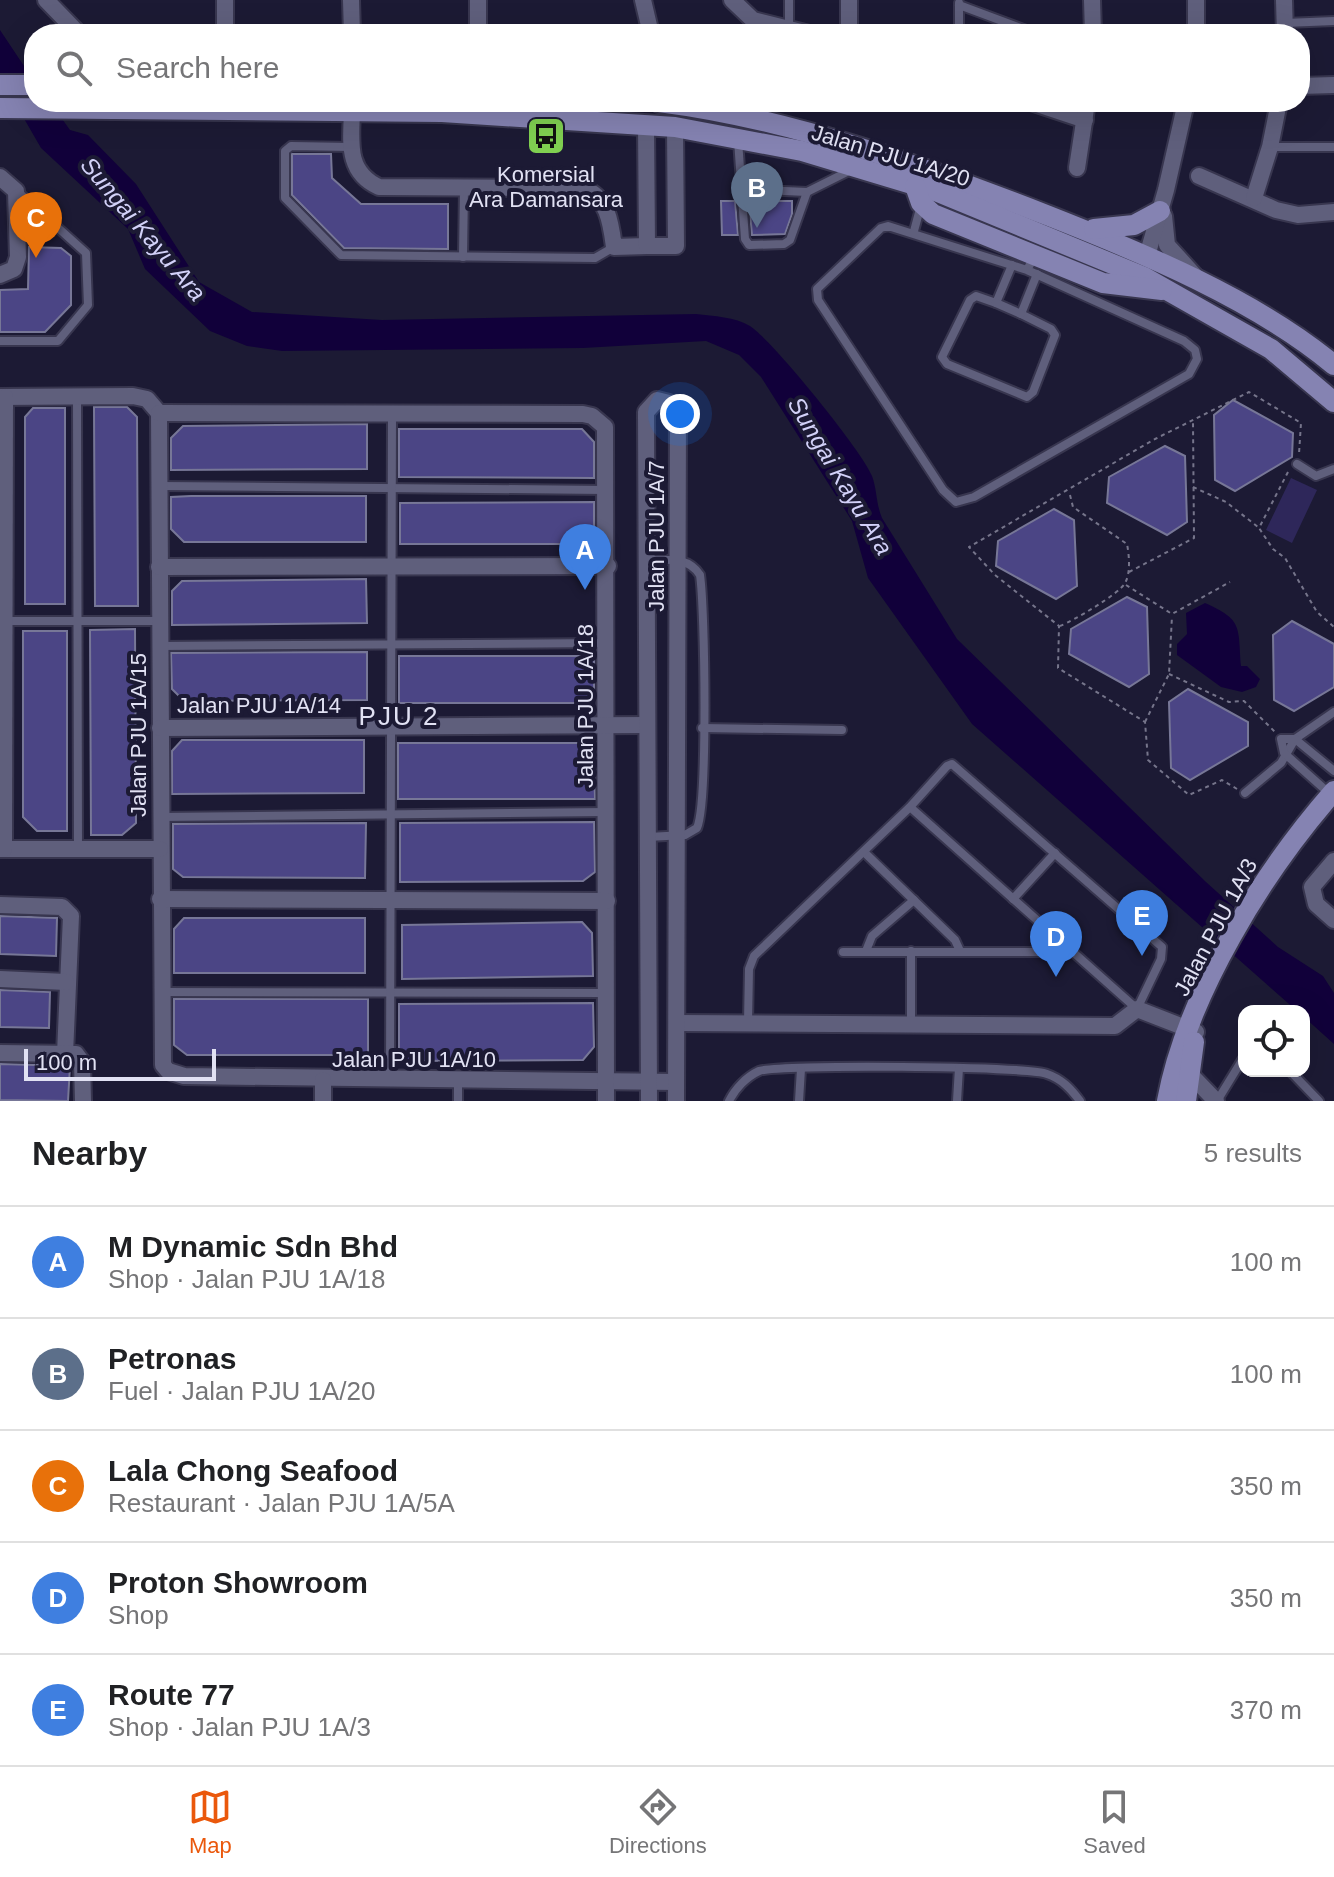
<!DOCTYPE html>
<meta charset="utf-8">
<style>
:root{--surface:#fff;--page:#f6f6f6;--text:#202124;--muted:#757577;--line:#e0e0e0;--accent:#ea580c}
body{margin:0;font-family:Helvetica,sans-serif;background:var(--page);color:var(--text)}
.controls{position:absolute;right:24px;bottom:24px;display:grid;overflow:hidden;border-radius:16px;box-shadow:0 8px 32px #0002}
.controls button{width:72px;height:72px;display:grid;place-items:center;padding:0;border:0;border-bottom:2px solid var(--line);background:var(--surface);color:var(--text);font:40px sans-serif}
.scale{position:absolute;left:24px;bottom:20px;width:192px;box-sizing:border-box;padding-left:8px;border:4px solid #e1e1f3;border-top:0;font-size:22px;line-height:28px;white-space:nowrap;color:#e1e1f3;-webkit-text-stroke:6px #1c1a34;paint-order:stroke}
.you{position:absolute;left:680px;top:414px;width:28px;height:28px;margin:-20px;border:6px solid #fff;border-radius:50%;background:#1a73e8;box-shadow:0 0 0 12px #1a73e833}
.badge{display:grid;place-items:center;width:52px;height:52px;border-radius:50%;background:var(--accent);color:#fff;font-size:26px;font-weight:700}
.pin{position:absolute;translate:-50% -66px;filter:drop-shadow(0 2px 4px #0008)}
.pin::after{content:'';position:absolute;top:42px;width:28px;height:24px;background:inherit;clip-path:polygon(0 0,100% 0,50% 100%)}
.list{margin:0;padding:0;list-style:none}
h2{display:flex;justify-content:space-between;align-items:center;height:104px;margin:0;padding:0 32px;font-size:34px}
h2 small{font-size:26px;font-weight:400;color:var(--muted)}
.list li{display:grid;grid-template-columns:52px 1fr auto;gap:24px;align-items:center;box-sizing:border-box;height:112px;padding:0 32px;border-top:2px solid var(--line)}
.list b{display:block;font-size:30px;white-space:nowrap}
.list p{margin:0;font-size:26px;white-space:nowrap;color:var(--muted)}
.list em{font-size:26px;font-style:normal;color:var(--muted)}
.icon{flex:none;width:44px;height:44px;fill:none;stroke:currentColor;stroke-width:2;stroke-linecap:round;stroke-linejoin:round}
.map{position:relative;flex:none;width:1334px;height:1101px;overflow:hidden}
.search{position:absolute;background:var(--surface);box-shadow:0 8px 32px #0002;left:24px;right:24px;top:24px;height:88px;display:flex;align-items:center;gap:20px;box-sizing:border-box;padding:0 28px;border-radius:32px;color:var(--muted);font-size:30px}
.sheet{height:664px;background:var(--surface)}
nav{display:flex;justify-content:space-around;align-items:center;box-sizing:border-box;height:112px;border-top:2px solid var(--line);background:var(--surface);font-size:22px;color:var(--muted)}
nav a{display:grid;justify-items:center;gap:4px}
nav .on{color:var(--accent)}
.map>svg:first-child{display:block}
</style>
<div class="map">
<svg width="1334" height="1101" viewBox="0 0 1334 1101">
<rect width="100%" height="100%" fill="#1c1a34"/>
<polygon fill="#2e275a" points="1291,478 1317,490 1292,543 1266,530"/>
<g fill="#11003a">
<path d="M0,30L34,81V102H50L70,130L88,135L136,184L199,282L252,312L382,320L696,314C714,316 735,317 750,326C772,340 863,452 872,476C877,489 876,504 882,518L957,639L1206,882L1278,947L1323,976L1334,993V1044L1304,1017V1011H1297L972,724L868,578L852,521L761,377L739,355L706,341L583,348L282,351L247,346L210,331L145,269L128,229L41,148L0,77Z"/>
<path d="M1205,603C1243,620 1238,626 1241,666H1247L1260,679L1256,687L1242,692L1221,687L1177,655V644L1187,634L1186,613Z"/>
</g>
<g fill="#4b4585" stroke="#777797" stroke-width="2">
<polygon points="292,154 331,154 332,178 361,204 448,204 448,249 344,248 292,195"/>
<polygon points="721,201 735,201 738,235 722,235"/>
<polygon points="749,201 792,201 792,214 785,234 752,235"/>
<polygon points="29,247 61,248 71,256 71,305 45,332 0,332 0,290 28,289"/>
<polygon points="1233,400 1293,433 1292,457 1235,491 1215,480 1214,415"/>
<polygon points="94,407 127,407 137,417 138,606 95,606"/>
<polygon points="33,408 65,408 65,604 25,604 25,417"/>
<polygon points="367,424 367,469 171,470 171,438 183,426"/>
<polygon points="399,429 582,429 594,442 594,478 399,477"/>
<polygon points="1165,446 1185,456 1187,522 1167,535 1107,503 1109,477"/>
<polygon points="191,496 366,496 366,542 184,542 171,529 171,497"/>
<polygon points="594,502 594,533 582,544 400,544 400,503"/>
<polygon points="1054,509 1074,520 1077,586 1056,599 996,566 998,541"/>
<polygon points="366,579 367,623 172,625 172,591 182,581"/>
<polygon points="1127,597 1147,607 1149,674 1129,687 1069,654 1071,629"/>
<polygon points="1292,621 1334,644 1334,687 1294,711 1274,700 1273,635"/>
<polygon points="135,629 136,823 122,835 91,835 90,630"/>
<polygon points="23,631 67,631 67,831 37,831 23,817"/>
<polygon points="367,652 367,700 184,701 172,689 171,653"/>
<polygon points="399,656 594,656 594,690 584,703 399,703"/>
<polygon points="1188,689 1248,722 1248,746 1190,780 1171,768 1169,702"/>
<polygon points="182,740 364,740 364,793 172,794 172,751"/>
<polygon points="398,743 583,743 594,755 595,799 398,799"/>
<polygon points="594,822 595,872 583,881 400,882 400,823"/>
<polygon points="366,823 365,878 183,877 173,869 173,824"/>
<polygon points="0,916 57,918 56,956 0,954"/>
<polygon points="184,918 365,918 365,973 174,973 174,929"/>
<polygon points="582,922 592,933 593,976 402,979 402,925"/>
<polygon points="0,990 50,992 49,1028 0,1027"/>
<polygon points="174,999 368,999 368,1055 187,1055 174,1045"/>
<polygon points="593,1003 594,1047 583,1060 399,1061 399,1004"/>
<polygon points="0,1064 70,1066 68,1101 0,1100"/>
</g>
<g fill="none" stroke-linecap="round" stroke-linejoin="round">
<g stroke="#38364f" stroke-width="12">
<g id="lane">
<polyline points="959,5 1037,34"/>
<polyline points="1285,23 1334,21"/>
<polyline points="789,30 789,0"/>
<polyline points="959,34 959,3"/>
<polyline points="738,140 745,239 749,245 784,244 790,240 807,192 853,169"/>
<polyline points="351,147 291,146 285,151 285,198 341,255 595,258 614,247"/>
<polyline points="1270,147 1334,147"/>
<polyline points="741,189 807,192"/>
<polyline points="914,231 921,205"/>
<polyline points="463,257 464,188"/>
<polyline points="1012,265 996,303 976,296 970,300 942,357 947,364 1027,397 1033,392 1055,335 1051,329 1021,314 1037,274"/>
<polyline points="1027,270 888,226 881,228 817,289 818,300 943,490 956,502 974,497 1189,374 1197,359 1195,350 1184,341 1027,270 1035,255"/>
<polyline points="996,303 1021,314"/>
<polyline points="0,341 58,341 88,305 86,253 17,191"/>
<polyline points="77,397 78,850"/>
<polyline points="1297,464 1316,476 1334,469"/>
<polyline points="160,486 606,490"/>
<path d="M647,560C667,560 688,556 700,575C705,609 708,803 697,828L685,835L648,837"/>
<polyline points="4,621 159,621"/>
<polyline points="160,646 607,643"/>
<polyline points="702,728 842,730"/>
<polyline points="1245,793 1281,763 1295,739 1334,712"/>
<polyline points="1330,794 1284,753 1281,739 1295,739 1334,771"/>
<polyline points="160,817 606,812"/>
<polyline points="864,852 955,940 960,951"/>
<polyline points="1013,899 1055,853"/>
<polyline points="866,951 872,936 914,900"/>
<polyline points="843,952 1048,952 1066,946"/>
<polyline points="163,992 606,993"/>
<polyline points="748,1023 749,969 754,956 910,807 1137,1009 1161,959 1162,947 952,764 947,766 910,807"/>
<polyline points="911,1024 911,951"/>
<polyline points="1290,1071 1319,1101"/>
<polyline points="390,1078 392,415"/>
<polyline points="458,1081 458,1101"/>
<path d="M729,1101C735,1089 746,1077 759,1071C775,1064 1029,1066 1047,1074C1062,1079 1071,1089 1080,1101"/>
<polyline points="799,1101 801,1069"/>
<polyline points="957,1101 959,1068"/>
<polyline points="1217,1101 1244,1057"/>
</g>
</g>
<g stroke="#38364f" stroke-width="20">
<g id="street">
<polyline points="46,0 79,34"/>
<polyline points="225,0 225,34"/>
<polyline points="351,0 352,34"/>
<polyline points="478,0 478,34"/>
<polyline points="643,0 651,34"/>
<polyline points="732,0 753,20 809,34"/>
<polyline points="1092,0 1093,34"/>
<polyline points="1284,0 1285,34"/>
<polyline points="849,34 849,0"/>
<polyline points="1196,34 1196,0"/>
<polyline points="1300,86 1334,85"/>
<polyline points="1031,102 1085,120"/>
<path d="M352,111C351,142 346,172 379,187L582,188C608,196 611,224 614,247L647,246"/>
<polyline points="646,125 647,246 676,246 675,127"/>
<polyline points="1077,168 1087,102"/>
<polyline points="1199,176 1276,210 1298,215 1334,212"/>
<polyline points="0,177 16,191 18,257 14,269 0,275"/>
<polyline points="1254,198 1270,147 1279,102"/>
<polyline points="1164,216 1167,245 1196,277"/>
<polyline points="1147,256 1166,190 1186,102"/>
<polyline points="0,397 133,396 147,399 159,413"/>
<polyline points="159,413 163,1065 168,1071 184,1076 676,1082"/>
<polyline points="159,413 583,414 592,416 605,427 606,1101"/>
<polyline points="159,567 608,566"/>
<polyline points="160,728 647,725"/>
<polyline points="0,849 160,849"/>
<polyline points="4,849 5,397"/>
<polyline points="1334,861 1312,887 1316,904 1334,920"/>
<polyline points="160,899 607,901"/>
<polyline points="0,905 62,907 71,916 65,1054"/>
<polyline points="0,979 66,982"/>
<polyline points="677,1023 1115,1026 1137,1009 1196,1032"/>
<polyline points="0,1053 76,1054 82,1062 83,1101"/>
<polyline points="1190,1074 1216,1101"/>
<polyline points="323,1101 323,1080"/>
<polyline points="649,1101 646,412 657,400 669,403 678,414 676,1101"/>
</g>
</g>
<g stroke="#38364f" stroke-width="24">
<g id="secondary">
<polyline points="0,85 34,85"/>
<path d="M659,102C794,119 923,167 1049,216C1143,253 1256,300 1334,365"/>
<polyline points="0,108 442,112 675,127 802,151 938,192 1144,277 1271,349 1334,402"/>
<polyline points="915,186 921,203 933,214 1103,283 1162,290"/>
<polyline points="1094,229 1134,225 1160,211"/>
<path d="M1167,1101C1187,994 1263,872 1334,791"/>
<polyline points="1186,1101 1194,1042"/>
</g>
</g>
<g stroke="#76758b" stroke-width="2" stroke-dasharray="4 4" stroke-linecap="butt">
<polyline points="1288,472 1259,528 1273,549 1285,558 1317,612 1334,627"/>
<polyline points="1193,487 1226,502 1258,527"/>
<polyline points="1129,572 1194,538 1193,422"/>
<polyline points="1126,585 1172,614 1230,582"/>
<path d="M1060,626C1073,621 1119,594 1125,583C1131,573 1129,554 1127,544L1073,507L1069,491"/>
<polyline points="1169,674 1229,702 1244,701 1275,732"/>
<polyline points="1145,722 1169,674 1172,616"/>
<polyline points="1237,789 1222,780 1189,795 1148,760 1145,722 1058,668 1059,626 995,575 969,547 1155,439 1249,392 1301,423 1299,454"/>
</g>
<use href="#lane" stroke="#5f5f7c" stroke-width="8"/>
<use href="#street" stroke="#5f5f7c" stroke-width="16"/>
<use href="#secondary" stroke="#8583b2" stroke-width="20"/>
</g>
<defs>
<g id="bus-square" transform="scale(2)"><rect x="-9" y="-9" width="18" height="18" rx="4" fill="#80d051" stroke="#1c1a34"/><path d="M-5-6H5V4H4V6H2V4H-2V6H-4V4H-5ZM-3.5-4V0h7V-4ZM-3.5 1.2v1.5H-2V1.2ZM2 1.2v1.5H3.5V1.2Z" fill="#111"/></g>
</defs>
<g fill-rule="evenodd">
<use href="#bus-square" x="546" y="136"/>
</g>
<g text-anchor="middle" stroke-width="8" stroke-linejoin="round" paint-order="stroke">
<g font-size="22" fill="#e1e1f3" stroke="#1c1a34">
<text transform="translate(891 155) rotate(17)" y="8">Jalan PJU 1A/20</text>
<text transform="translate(656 536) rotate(-90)" y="8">Jalan PJU 1A/7</text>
<text x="259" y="713">Jalan PJU 1A/14</text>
<text transform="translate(585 706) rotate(-90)" y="8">Jalan PJU 1A/18</text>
<text transform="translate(138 735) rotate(-90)" y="8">Jalan PJU 1A/15</text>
<text transform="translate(1215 927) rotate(-62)" y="8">Jalan PJU 1A/3</text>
<text x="414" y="1067">Jalan PJU 1A/10</text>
</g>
<g font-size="22" fill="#e1e1f3" stroke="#1c1a34">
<text x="546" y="182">Komersial<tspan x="546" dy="25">Ara Damansara</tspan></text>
</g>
<g font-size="24" font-style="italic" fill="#d2d1f8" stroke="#1c1a34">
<text transform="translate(143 229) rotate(50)" y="8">Sungai Kayu Ara</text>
<text transform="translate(840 476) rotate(59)" y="8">Sungai Kayu Ara</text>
</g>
<g font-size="26" letter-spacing="2" fill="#e1e1f3" stroke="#1c1a34">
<text x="399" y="725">PJU 2</text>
</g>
</g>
</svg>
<div class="controls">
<button><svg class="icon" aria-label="locate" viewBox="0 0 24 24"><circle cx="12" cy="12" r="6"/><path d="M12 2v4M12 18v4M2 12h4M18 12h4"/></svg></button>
</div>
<div class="scale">100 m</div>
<div class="you"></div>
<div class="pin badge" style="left:585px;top:590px;background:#3f7fe0">A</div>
<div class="pin badge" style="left:757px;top:228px;background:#5c6f8a">B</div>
<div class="pin badge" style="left:36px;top:258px;background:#e8710a">C</div>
<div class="pin badge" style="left:1056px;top:977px;background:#3f7fe0">D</div>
<div class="pin badge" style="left:1142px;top:956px;background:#3f7fe0">E</div>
<div class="search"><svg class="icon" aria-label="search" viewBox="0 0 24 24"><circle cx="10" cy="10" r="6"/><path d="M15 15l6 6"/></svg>Search here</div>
</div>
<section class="sheet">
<h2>Nearby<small>5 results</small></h2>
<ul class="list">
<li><span class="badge" style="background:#3f7fe0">A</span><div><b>M Dynamic Sdn Bhd</b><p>Shop · Jalan PJU 1A/18</p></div><em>100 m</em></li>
<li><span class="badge" style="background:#5c6f8a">B</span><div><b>Petronas</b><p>Fuel · Jalan PJU 1A/20</p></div><em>100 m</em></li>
<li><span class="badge" style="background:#e8710a">C</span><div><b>Lala Chong Seafood</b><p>Restaurant · Jalan PJU 1A/5A</p></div><em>350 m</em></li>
<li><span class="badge" style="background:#3f7fe0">D</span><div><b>Proton Showroom</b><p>Shop</p></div><em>350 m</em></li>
<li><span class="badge" style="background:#3f7fe0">E</span><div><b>Route 77</b><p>Shop · Jalan PJU 1A/3</p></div><em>370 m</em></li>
</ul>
</section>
<nav>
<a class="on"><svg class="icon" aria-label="map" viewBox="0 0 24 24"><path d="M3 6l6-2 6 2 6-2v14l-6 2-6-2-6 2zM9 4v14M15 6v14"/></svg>Map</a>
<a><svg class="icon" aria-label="directions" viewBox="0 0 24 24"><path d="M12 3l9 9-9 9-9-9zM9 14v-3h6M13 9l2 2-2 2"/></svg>Directions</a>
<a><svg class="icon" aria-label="saved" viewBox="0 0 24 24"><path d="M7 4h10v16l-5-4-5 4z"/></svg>Saved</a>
</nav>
